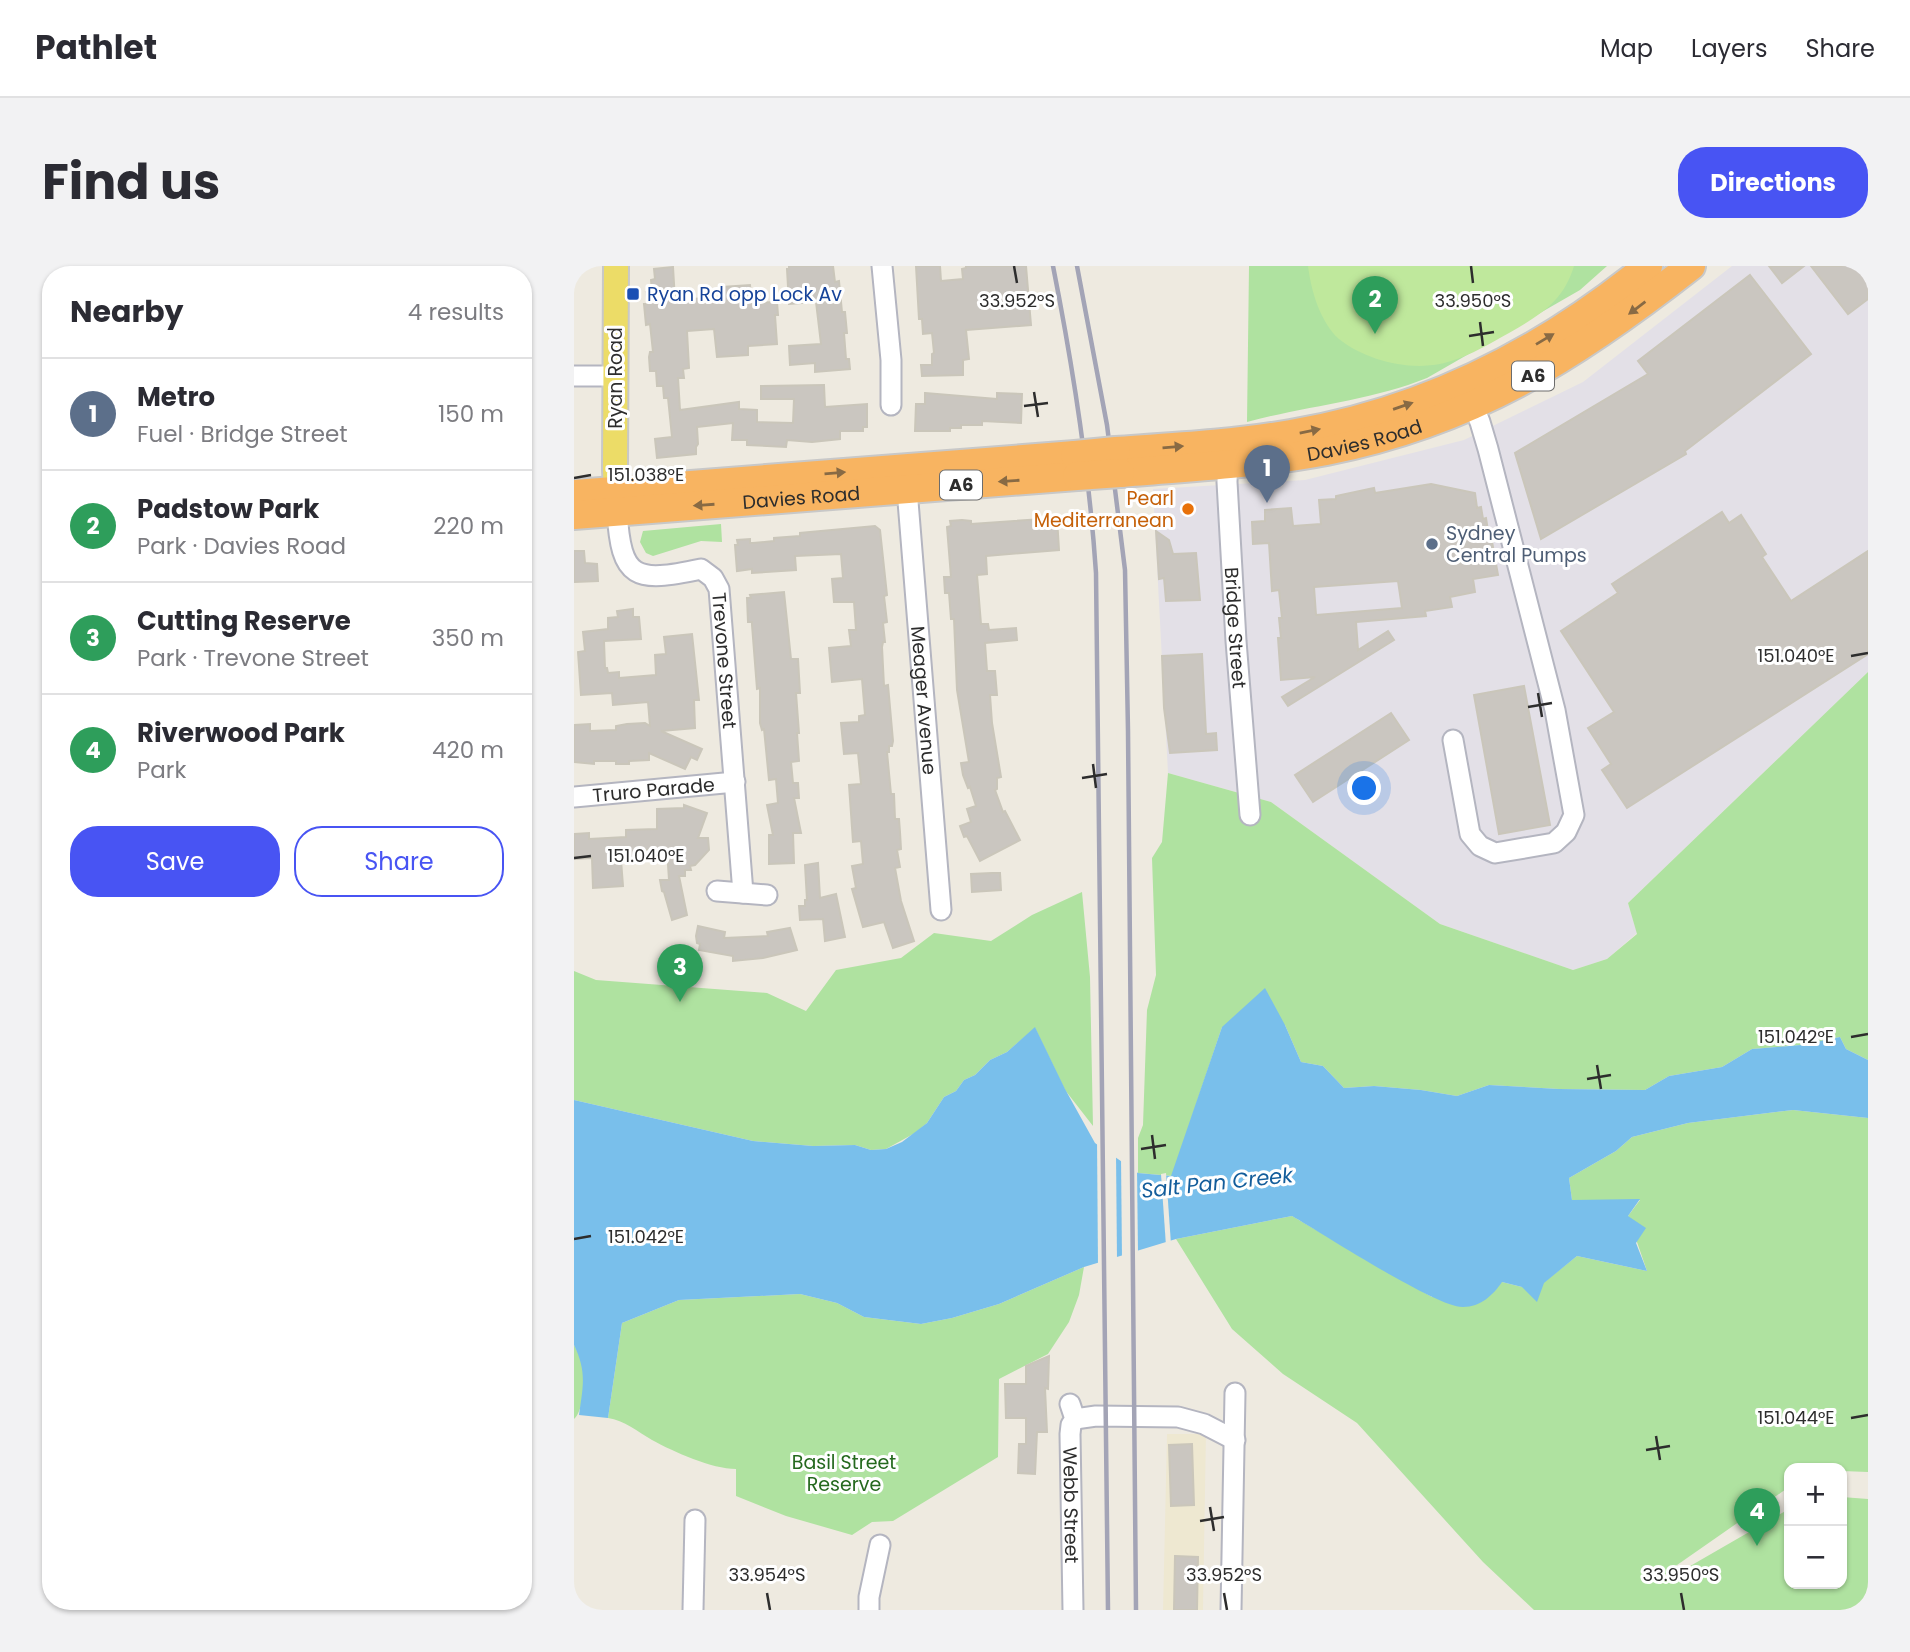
<!DOCTYPE html>
<meta charset="utf-8">
<style>
:root{--surface:#fff;--page:#f2f2f3;--text:#2b2b33;--muted:#7c7c81;--line:#e1e1e2;--accent:#4854f3}
body{margin:0;font-family:Poppins,sans-serif;background:var(--page);color:var(--text)}
.controls{position:absolute;right:21px;bottom:21px;display:grid;overflow:hidden;border-radius:14px;box-shadow:0 2px 5px #0004}
.controls button{width:63px;height:63px;display:grid;place-items:center;padding:0;border:0;border-bottom:2px solid var(--line);background:var(--surface);color:var(--text);font:35px sans-serif}
.you{position:absolute;left:791px;top:523px;width:24px;height:24px;margin:-18px;border:5px solid #fff;border-radius:50%;background:#1a73e8;box-shadow:0 0 0 10px #1a73e833}
.badge{display:grid;place-items:center;width:46px;height:46px;border-radius:50%;background:var(--accent);color:#fff;font-size:23px;font-weight:700}
.pin{position:absolute;translate:-50% -58px;filter:drop-shadow(0 2px 4px #0008)}
.pin::after{content:'';position:absolute;top:37px;width:24px;height:21px;background:inherit;clip-path:polygon(0 0,100% 0,50% 100%)}
.list{margin:0;padding:0;list-style:none}
h2{display:flex;justify-content:space-between;align-items:center;height:91px;margin:0;padding:0 28px;font-size:30px}
h2 small{font-size:23px;font-weight:400;color:var(--muted)}
.list li{display:grid;grid-template-columns:46px 1fr auto;gap:21px;align-items:center;box-sizing:border-box;height:112px;padding:0 28px;border-top:2px solid var(--line)}
.list b{display:block;font-size:26px;white-space:nowrap}
.list p{margin:0;font-size:23px;white-space:nowrap;color:var(--muted)}
.list em{font-size:23px;font-style:normal;color:var(--muted)}
.actions{display:flex;gap:14px;padding:21px 28px}
.actions a{flex:1;padding:16px 0;border:2px solid var(--accent);border-radius:28px;text-align:center;font-size:24px;color:var(--accent)}
.actions .main{background:var(--accent);color:#fff}
.map{position:relative;flex:none;width:1294px;height:1344px;overflow:hidden;border-radius:28px}
header{display:flex;align-items:center;gap:42px;box-sizing:border-box;height:98px;padding:0 35px;background:var(--surface);border-bottom:2px solid var(--line)}
header strong{font-size:33px}
nav{display:flex;gap:38px;margin-inline-start:auto;font-size:24px}
.intro{display:flex;align-items:center;justify-content:space-between;box-sizing:border-box;height:168px;padding:0 42px}
h1{margin:0;font-size:49px}
.button{padding:18px 32px;border-radius:28px;background:var(--accent);color:#fff;font-size:24px;font-weight:700}
main{display:flex;gap:42px;padding:0 42px}
aside{flex:1;background:var(--surface);border-radius:28px;box-shadow:0 2px 5px #0004}
.map>svg:first-child{display:block}
</style>
<header>
<strong>Pathlet</strong>
<nav><a>Map</a><a>Layers</a><a>Share</a></nav>
</header>
<div class="intro"><h1>Find us</h1><a class="button">Directions</a></div>
<main>
<aside>
<h2>Nearby<small>4 results</small></h2>
<ul class="list">
<li><span class="badge" style="background:#5c6f8a">1</span><div><b>Metro</b><p>Fuel · Bridge Street</p></div><em>150 m</em></li>
<li><span class="badge" style="background:#2e9e5b">2</span><div><b>Padstow Park</b><p>Park · Davies Road</p></div><em>220 m</em></li>
<li><span class="badge" style="background:#2e9e5b">3</span><div><b>Cutting Reserve</b><p>Park · Trevone Street</p></div><em>350 m</em></li>
<li><span class="badge" style="background:#2e9e5b">4</span><div><b>Riverwood Park</b><p>Park</p></div><em>420 m</em></li>
</ul>
<div class="actions"><a class="main">Save</a><a>Share</a></div>
</aside>
<div class="map">
<svg width="1294" height="1344" viewBox="0 0 1294 1344">
<rect width="100%" height="100%" fill="#eeeae0"/>
<polygon fill="#e3e0e7" points="1158,0 1294,0 1294,406 1054,637 1063,667 1033,693 999,704 866,658 697,536 594,507 579,223 731,214 890,174 1009,116"/>
<polygon fill="#eee8d1" points="593,1168 632,1168 629,1344 589,1344"/>
<g fill="#afe2a0">
<path d="M675,0H1033L1006,24L853,112C796,135 732,140 673,156Z"/>
<polygon points="147,258 148,276 127,275 79,290 72,287 66,276 69,265"/>
<polygon points="1294,406 1294,794 1272,783 1266,771 1227,779 1178,783 1148,801 1095,810 1071,824 985,823 915,819 883,830 847,824 800,820 770,822 749,800 727,796 711,759 648,761 598,910 564,907 564,872 569,859 573,744 582,709 578,592 588,576 594,507 697,536 866,658 999,704 1033,693 1063,668 1054,637"/>
<polygon points="508,626 516,711 519,860 491,824 461,762 433,786 416,794 401,809 390,814 382,825 370,831 353,857 341,867 312,883 297,884 281,879 239,880 179,875 0,834 0,705 22,714 193,727 232,745 262,704 327,692 360,667 417,675 458,649"/>
<polygon points="1219,844 1294,852 1294,1206 1268,1205 1268,1202 1215,1202 1215,1221 1093,1306 1085,1318 1215,1243 1215,1318 1268,1318 1268,1231 1294,1233 1294,1344 960,1344 909,1296 783,1157 709,1108 658,1063 602,973 718,950 858,1031 928,1016 948,1021 969,1017 1003,990 1073,1005 1054,950 1066,934 998,934 995,912 1042,885 1058,871 1114,857"/>
<path d="M510,1001L505,1029L495,1056L474,1088L425,1113L424,1191L319,1255L298,1256L278,1269L212,1250L162,1230V1203C138,1203 100,1186 78,1174C64,1166 50,1154 34,1152L48,1057L105,1034L226,1028L263,1037L290,1051L347,1058L378,1052L425,1038Z"/>
<path d="M0,1079C5,1088 11,1100 11,1111C11,1122 8,1146 0,1153Z"/>
</g>
<path fill="#bfe89c" d="M734,0H1000C989,36 966,49 935,67C917,77 897,89 877,95C842,107 794,96 765,73C746,56 737,24 734,0Z"/>
<path fill="#79bfeb" d="M691,722L711,759L727,796L749,800L770,822L800,820L847,824L883,830L915,819L985,823L1071,824L1095,810L1148,801L1178,783L1227,779L1266,771L1272,783L1294,794V852L1219,844L1114,857L1058,871L1042,885L995,912L998,934L1066,933L1054,950L1072,962L1062,977L1073,1005L1003,990L970,1017L963,1036L948,1021L928,1016C919,1029 907,1041 889,1041C863,1042 748,967 718,950L602,973L510,1001L425,1038L378,1052L347,1058L290,1051L263,1037L226,1028L105,1034L48,1057L34,1152L5,1149C9,1120 13,1106 0,1079V834L179,875L239,880L281,879L297,884L312,883L328,876L353,857L370,831L382,825L390,814L401,809L416,794L433,786L461,761L491,823L521,877L564,907L597,910L648,761Z"/>
<g fill="#eeeae0">
<polygon points="523,873 542,887 543,994 524,1000"/>
<polygon points="547,891 563,902 564,988 548,993"/>
<polygon points="592,907 597,978 592,980 587,908"/>
</g>
<g fill="#cac6c0" stroke="#cac6ba" stroke-width="2" fill-rule="evenodd">
<polygon points="215,0 259,0 261,16 265,15 268,46 271,46 273,67 270,67 272,93 275,93 276,103 241,106 241,97 216,99 215,80 247,78 242,36 215,38 213,3 215,3"/>
<polygon points="342,0 366,0 367,15 389,13 388,3 392,2 392,0 452,0 457,59 392,64 395,93 389,94 389,109 348,110 347,99 358,99 358,88 360,87 358,67 349,68 348,53 345,53"/>
<polygon points="1195,0 1230,0 1208,17"/>
<polygon points="1237,0 1294,0 1294,33 1274,48"/>
<polygon points="99,1 101,34 148,31 148,21 176,19 178,37 203,36 204,49 201,49 203,78 174,80 174,89 143,91 140,63 113,65 115,102 109,103 110,112 104,112 106,144 165,136 165,143 183,144 183,156 219,157 220,133 187,133 187,120 250,119 251,141 293,138 293,161 289,161 289,165 266,165 266,173 238,176 213,174 212,181 173,179 173,174 158,174 159,157 123,161 124,178 122,181 122,188 83,192 81,173 98,171 94,132 90,132 89,120 83,120 82,105 76,105 75,91 76,86 79,86 76,58 72,59 70,38 73,38 72,26 78,26 77,14 81,13 80,3"/>
<polygon points="1176,9 1237,88 1111,185 1112,188 967,273 941,187 1074,108 1064,95"/>
<polygon points="351,127 423,133 423,127 448,128 447,157 408,155 408,159 387,159 387,162 376,162 376,165 341,165 342,138 351,138"/>
<path d="M857,218L901,227L903,242L907,241L909,253L912,252L915,271L917,270L924,309L899,313L901,326L876,331L878,341L851,345L852,350L782,356L784,384L814,365L820,374L714,440L708,431L741,411L707,414L704,372H707L705,352H708L705,324L698,325L695,277L679,278L678,256L691,255V244L717,242L719,260L747,258L745,234L762,233V230L800,222L801,227ZM824,315L828,342L742,349L740,321Z"/>
<polygon points="1148,246 1155,257 1167,249 1192,288 1188,291 1217,335 1294,285 1294,388 1053,542 1028,504 1037,498 1014,462 1040,446 987,365 1044,327 1038,318"/>
<polygon points="483,252 485,284 412,290 413,308 403,309 407,358 414,358 415,364 442,362 443,374 411,377 413,405 421,405 423,429 416,429 418,457 427,511 423,512 423,523 421,524 429,546 431,545 446,574 406,595 393,570 390,571 386,560 397,556 393,543 402,540 396,521 394,522 389,509 387,497 395,496 383,424 380,353 377,353 375,327 371,327 370,311 377,311 373,261 377,260 376,255 388,254 397,255 397,258"/>
<polygon points="301,260 306,264 313,329 310,330 313,356 309,357 311,376 309,376 308,381 310,420 314,419 319,475 318,480 315,480 315,486 313,486 317,528 320,528 321,553 325,553 326,566 327,583 323,584 326,601 321,602 327,635 340,675 319,682 310,656 289,661 278,623 282,622 278,600 289,598 287,575 279,576 275,519 287,518 284,487 270,488 267,457 285,456 285,450 291,449 288,413 258,416 255,382 277,380 275,364 282,364 280,336 260,336 258,313 269,312 267,288 221,290 222,304 178,307 178,303 163,305 161,279 164,279 163,274 176,273 176,277 179,277 200,275 200,272 226,270 226,267"/>
<polygon points="582,265 595,274 599,288 622,287 626,334 592,335 590,312 585,313"/>
<polygon points="0,285 10,285 11,297 23,298 24,315 0,316"/>
<polygon points="210,326 217,393 224,393 226,427 222,427 225,467 223,467 225,495 217,496 219,517 224,517 225,532 220,532 227,567 219,567 220,597 195,598 195,569 199,569 193,539 204,537 202,513 195,514 190,463 188,464 186,457 186,422 183,423 178,359 178,356 174,356 173,332 177,332 176,329"/>
<polygon points="59,343 59,351 65,351 67,373 30,375 31,402 33,402 34,407 45,406 45,412 82,409 81,389 92,388 90,371 118,368 125,434 120,434 121,462 87,465 128,483 123,494 117,491 111,503 75,487 75,494 55,495 55,498 42,498 42,495 20,495 20,498 0,496 0,459 16,458 16,465 42,464 42,460 53,458 71,457 76,460 74,436 39,439 38,427 7,429 4,386 11,385 9,366 34,363 34,352 44,351 43,345"/>
<polygon points="628,388 632,468 642,467 643,484 596,487 590,442 588,390"/>
<polygon points="950,420 976,559 925,568 900,429"/>
<polygon points="817,447 835,474 739,536 721,509"/>
<polygon points="110,539 133,547 124,572 134,572 135,584 121,599 116,600 117,604 111,604 111,610 105,610 113,649 98,654 90,626 88,625 86,614 95,614 93,583 61,584 61,593 47,594 49,620 19,622 18,592 0,593 0,568 15,567 15,573 52,571 52,564 83,563 83,543 110,542"/>
<polygon points="244,597 246,632 262,628 271,671 251,675 249,653 226,654 225,640 231,640 231,634 233,634 231,599"/>
<polygon points="418,607 426,607 427,624 398,626 397,608"/>
<polygon points="124,660 151,666 150,672 194,670 193,666 216,662 223,684 189,692 159,695 159,690 125,684 126,678 123,677 122,670"/>
<polygon points="475,1090 474,1123 471,1122 473,1166 463,1166 461,1208 444,1207 445,1178 452,1178 452,1152 432,1152 431,1118 452,1118 452,1100"/>
<polygon points="618,1178 620,1239 597,1240 595,1179"/>
<polygon points="601,1290 624,1291 623,1344 600,1344"/>
</g>
<g fill="none" stroke-linecap="round" stroke-linejoin="round">
<g stroke="#b4b5c0" stroke-width="23">
<g id="minor">
<polyline points="308,0 317,94 317,139"/>
<polyline points="0,110 41,110"/>
<path id="s1" d="M654,187L653,216L662,375L676,549"/>
<path id="s2" d="M333,223L367,644"/>
<path id="s3" d="M43,245C47,314 61,317 127,303L139,312L145,323L169,627"/>
<polyline points="879,474 896,568 906,580 921,587 980,577 992,566 1000,549 981,444 914,183 906,156 894,127"/>
<path id="s4" d="M0,531L161,516"/>
<polyline points="143,625 193,629"/>
<path id="s5" d="M496,1138L501,1153L497,1159L496,1168L499,1344"/>
<polyline points="501,1153 522,1150 604,1151 630,1158 661,1174"/>
<polyline points="119,1344 121,1254"/>
<polyline points="295,1344 295,1331 306,1279"/>
<polyline points="657,1344 661,1127"/>
</g>
</g>
<g stroke="#c8c8c8" stroke-width="28">
<polyline id="major" points="42,0 41,204 43,245"/>
</g>
<g stroke="#c8c8c8" stroke-width="32">
<g id="highway">
<path d="M542,185C600,181 659,178 717,168C850,146 970,85 1074,0"/>
<path id="s6" d="M546,207C615,201 684,198 752,185C899,156 1001,91 1117,0"/>
<polyline points="0,228 501,189"/>
<path id="s7" d="M0,249L503,210"/>
</g>
</g>
<use href="#minor" stroke="#fff" stroke-width="19"/>
<use href="#major" stroke="#ecdc67" stroke-width="24"/>
<use href="#highway" stroke="#f8b461" stroke-width="28"/>
<g stroke="#a3a4b6" stroke-width="4.5">
<path d="M479,0C499,101 515,203 522,307L534,1344"/>
<polyline points="503,0 533,159 551,304 554,465 562,1344"/>
</g>
<g stroke="#c8c8c8" stroke-width="32" stroke-linecap="butt">
<g id="highway-bridge">
<polyline points="501,189 542,185"/>
<polyline points="503,210 546,207"/>
</g>
</g>
<use href="#highway-bridge" stroke="#f8b461" stroke-width="28"/>
</g>
<defs><path id="oneway-solid" d="M-6-.8H1V-3.2L6.5 0L1 3.2V.8H-6Z" transform="scale(1.75)"/></defs>
<g fill="#886a44">
<use href="#oneway-solid" transform="translate(1063 42) rotate(143)"/>
<use href="#oneway-solid" transform="translate(971 73) rotate(-31)"/>
<use href="#oneway-solid" transform="translate(829 140) rotate(-19)"/>
<use href="#oneway-solid" transform="translate(736 165) rotate(-11)"/>
<use href="#oneway-solid" transform="translate(599 181) rotate(-5)"/>
<use href="#oneway-solid" transform="translate(261 207) rotate(-5)"/>
<use href="#oneway-solid" transform="translate(435 215) rotate(176)"/>
<use href="#oneway-solid" transform="translate(130 239) rotate(176)"/>
</g>
<path fill="none" stroke="#2d2d2d" stroke-width="2.5" d="M440,0L443,17M897,0L899,17M906,56L909,80M895,70L920,66M460,126L464,151M450,140L474,137M0,212L17,209M1277,390L1294,387M964,427L968,451M954,441L978,437M519,498L522,522M508,512L533,508M0,592L17,590M1277,771L1294,768M1023,799L1027,823M1013,813L1037,809M578,869L581,893M567,883L592,879M0,973L17,970M1277,1152L1294,1149M1082,1170L1086,1194M1072,1184L1096,1180M636,1241L640,1265M626,1255L650,1251M193,1327L196,1344M650,1327L653,1344M1107,1327L1110,1344"/>
<rect fill="#1a4fb4" stroke="#fff" stroke-width="2.5" x="52" y="21" width="14" height="14" rx="3.5"/>
<circle fill="#e8710a" stroke="#fff" stroke-width="2.5" cx="614" cy="243" r="7"/>
<circle fill="#5c6f8a" stroke="#fff" stroke-width="2.5" cx="858" cy="278" r="7"/>
<g text-anchor="middle" stroke-width="6" stroke-linejoin="round" paint-order="stroke">
<g fill="#fff" stroke="#6c6c6c" stroke-width="2">
<rect x="938" y="95.5" width="42" height="29" rx="5"/>
<rect x="366" y="204.5" width="42" height="29" rx="5"/>
</g>
<g font-size="18" font-weight="bold" fill="#2d2d2d">
<text x="959" y="116">A6</text>
<text x="387" y="225">A6</text>
</g>
<g font-size="19" fill="#164399" stroke="#fff" text-anchor="start">
<text x="73" y="35">Ryan Rd opp Lock Av</text>
</g>
<g font-size="19" fill="#2d2d2d" stroke="#fff">
<text transform="translate(41 112) rotate(-90)" y="7">Ryan Road</text>
<text dy="7" stroke="none"><textPath href="#s6" startOffset="247">Davies Road</textPath></text>
<text dy="7" stroke="none"><textPath href="#s7" startOffset="228">Davies Road</textPath></text>
<text dy="7" stroke="none"><textPath href="#s1" startOffset="175">Bridge Street</textPath></text>
<text dy="7" stroke="none"><textPath href="#s3" startOffset="231">Trevone Street</textPath></text>
<text dy="7" stroke="none"><textPath href="#s2" startOffset="212">Meager Avenue</textPath></text>
<text dy="7" stroke="none"><textPath href="#s4" startOffset="80">Truro Parade</textPath></text>
<text dy="7" stroke="none"><textPath href="#s5" startOffset="103">Webb Street</textPath></text>
</g>
<g font-size="19" fill="#c56008" stroke="#fff" text-anchor="end">
<text x="600" y="239">Pearl<tspan x="600" dy="22">Mediterranean</tspan></text>
</g>
<g font-size="19" fill="#4e5e75" stroke="#fff" text-anchor="start">
<text x="872" y="274">Sydney<tspan x="872" dy="22">Central Pumps</tspan></text>
</g>
<g font-size="19" fill="#25691e" stroke="#fff">
<text x="270" y="1203">Basil Street<tspan x="270" dy="22">Reserve</tspan></text>
</g>
<g font-size="21" font-style="italic" fill="#135d9b" stroke="#fff">
<text transform="translate(643 917) rotate(-6)" y="7">Salt Pan Creek</text>
</g>
</g>
<g font-size="18" text-anchor="middle" fill="#2d2d2d" stroke="#fff" stroke-width="6" stroke-linejoin="round" paint-order="stroke">
<text x="443" y="41">33.952°S</text>
<text x="899" y="41">33.950°S</text>
<text x="72" y="215">151.038°E</text>
<text x="1222" y="396">151.040°E</text>
<text x="72" y="596">151.040°E</text>
<text x="1222" y="777">151.042°E</text>
<text x="72" y="977">151.042°E</text>
<text x="1222" y="1158">151.044°E</text>
<text x="193" y="1315">33.954°S</text>
<text x="650" y="1315">33.952°S</text>
<text x="1107" y="1315">33.950°S</text>
</g>
</svg>
<div class="controls">
<button>+</button>
<button>−</button>
</div>
<div class="you"></div>
<div class="pin badge" style="left:693px;top:237px;background:#5c6f8a">1</div>
<div class="pin badge" style="left:801px;top:68px;background:#2e9e5b">2</div>
<div class="pin badge" style="left:106px;top:736px;background:#2e9e5b">3</div>
<div class="pin badge" style="left:1183px;top:1280px;background:#2e9e5b">4</div>
</div>
</main>
